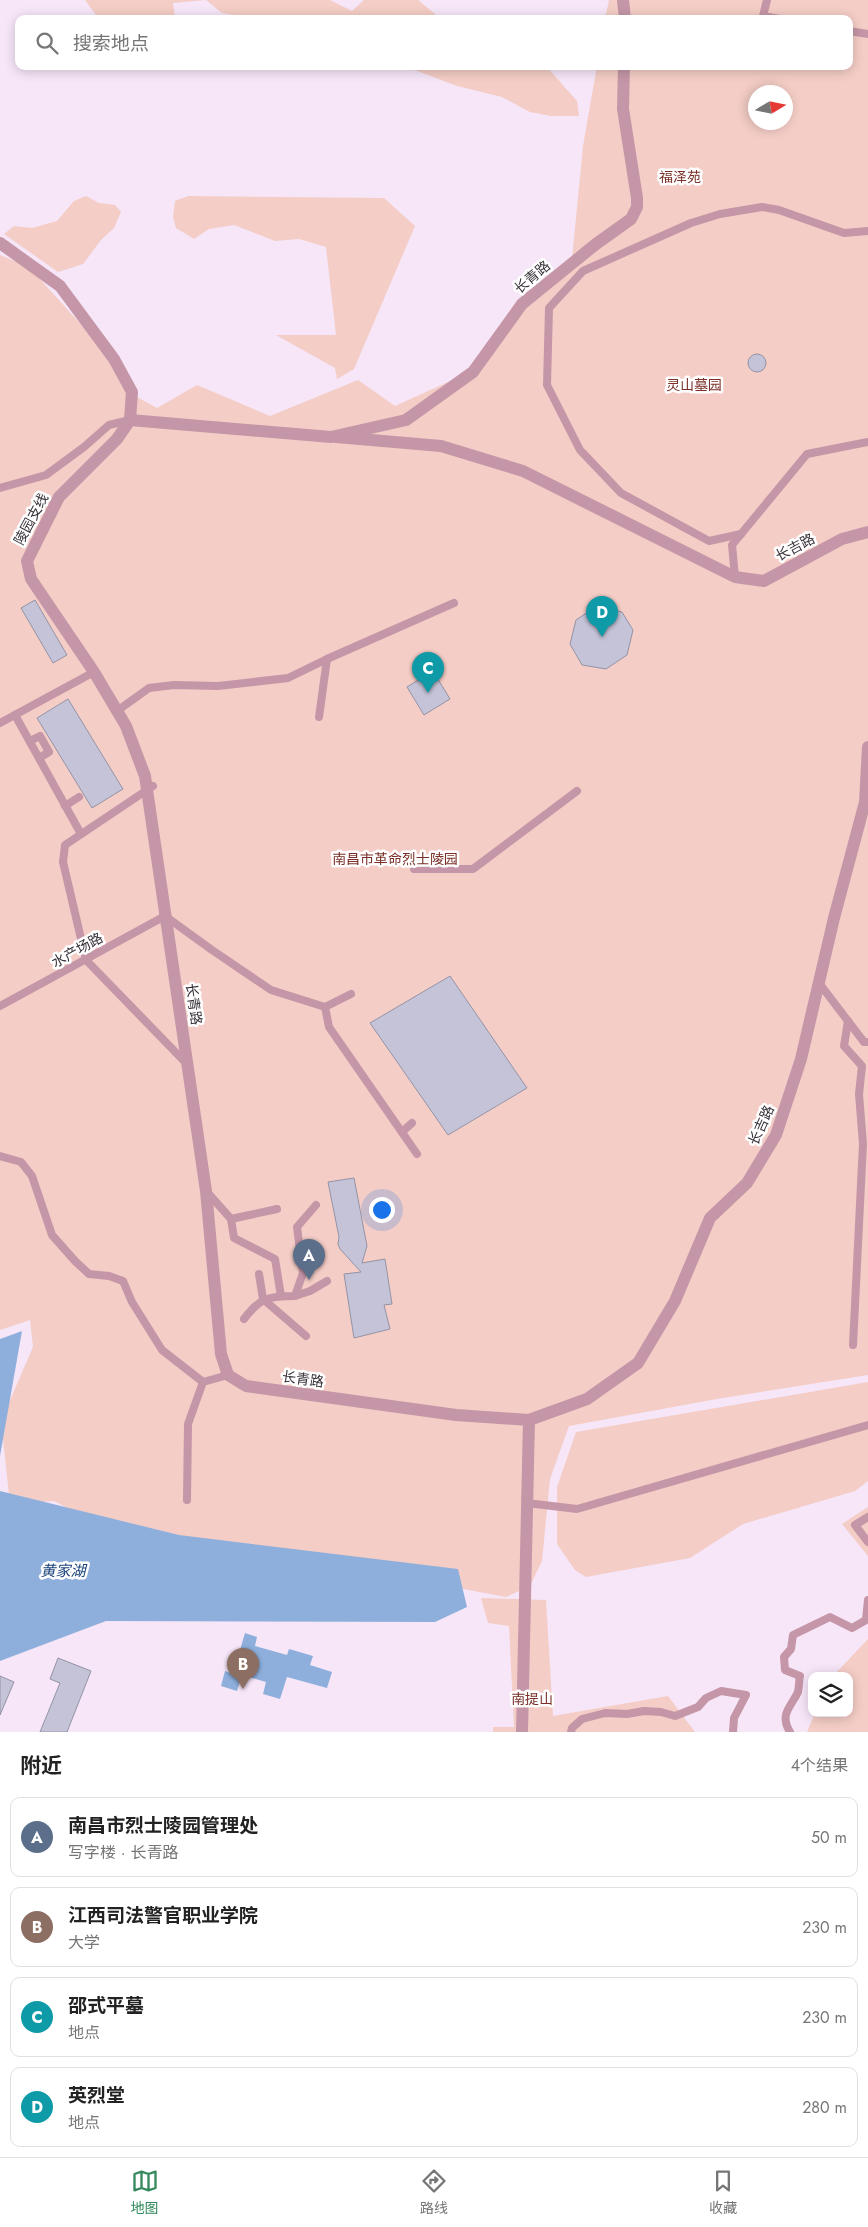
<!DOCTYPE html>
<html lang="zh">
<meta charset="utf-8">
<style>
:root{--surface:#fff;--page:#f2f2f2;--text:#222;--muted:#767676;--line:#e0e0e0;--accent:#33895c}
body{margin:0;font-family:Jost,"Noto Sans SC",sans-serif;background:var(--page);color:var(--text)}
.controls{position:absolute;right:15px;bottom:15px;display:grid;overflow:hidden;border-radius:10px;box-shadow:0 2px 12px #0003}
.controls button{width:45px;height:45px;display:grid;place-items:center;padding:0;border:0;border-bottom:1px solid var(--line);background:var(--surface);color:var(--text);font:25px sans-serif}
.compass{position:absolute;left:748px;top:85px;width:45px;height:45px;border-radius:50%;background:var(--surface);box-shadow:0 2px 12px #0003;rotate:80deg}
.you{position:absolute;left:381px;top:1209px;width:18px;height:18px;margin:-12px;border:4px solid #fff;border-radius:50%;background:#1a73e8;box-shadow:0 0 0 8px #1a73e833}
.badge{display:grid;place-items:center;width:32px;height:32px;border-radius:50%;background:var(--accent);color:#fff;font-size:16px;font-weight:700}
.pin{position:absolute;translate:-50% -41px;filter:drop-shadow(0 1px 2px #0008)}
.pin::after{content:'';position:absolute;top:26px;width:18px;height:15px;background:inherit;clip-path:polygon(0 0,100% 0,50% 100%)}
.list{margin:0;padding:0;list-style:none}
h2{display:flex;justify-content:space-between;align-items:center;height:65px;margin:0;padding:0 20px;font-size:21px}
h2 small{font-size:16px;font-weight:400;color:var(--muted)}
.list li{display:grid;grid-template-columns:32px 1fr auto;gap:15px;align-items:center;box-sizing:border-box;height:80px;margin:0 10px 10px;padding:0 10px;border:1px solid var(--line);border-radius:10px}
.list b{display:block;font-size:19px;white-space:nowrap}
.list p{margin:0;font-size:16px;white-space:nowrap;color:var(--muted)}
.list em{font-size:16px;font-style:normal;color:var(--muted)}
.icon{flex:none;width:28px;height:28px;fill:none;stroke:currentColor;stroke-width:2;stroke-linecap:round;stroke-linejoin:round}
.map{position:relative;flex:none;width:868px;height:1732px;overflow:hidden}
.search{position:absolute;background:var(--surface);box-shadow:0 2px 12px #0003;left:15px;right:15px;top:15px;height:55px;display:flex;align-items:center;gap:12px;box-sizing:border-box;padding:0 18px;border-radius:10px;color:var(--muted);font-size:19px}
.sheet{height:425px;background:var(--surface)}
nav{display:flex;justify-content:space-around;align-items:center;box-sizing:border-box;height:70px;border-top:1px solid var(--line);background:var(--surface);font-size:14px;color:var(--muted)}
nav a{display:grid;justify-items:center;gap:2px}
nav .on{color:var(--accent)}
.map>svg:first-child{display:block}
</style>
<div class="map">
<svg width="868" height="1732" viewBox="0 0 868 1732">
<rect width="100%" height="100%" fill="#f6e6f8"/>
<g fill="#f4cdc6" fill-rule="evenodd">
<polygon points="85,0 205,0 173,3 175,19 101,19 96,15"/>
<polygon points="206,0 330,0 352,11 364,0 418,0 441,19 257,19 222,13"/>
<path d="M609,0H868V1375L717,1399L569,1426L550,1479L542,1561L530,1586L506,1597L426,1582L149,1550L54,1501L10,1504L1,1421L33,1347L30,1320L0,1330V255L29,267L105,351L135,396L157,408L197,385L270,416L358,380L395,406L470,372L523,302L572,259L583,146L597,66H849V19H605ZM756,92H786V122H756Z"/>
<polygon points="404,66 546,66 577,101 579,116 551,116 530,112 502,97 457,86"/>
<polygon points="86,196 99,203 115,205 121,212 114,228 101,240 83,264 58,272 4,234 14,226 32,228 57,221 74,201"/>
<polygon points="188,196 384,198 415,226 354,369 337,379 335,368 276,335 336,335 326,247 299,239 275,241 234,225 209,229 194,239 176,228 173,217 175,201"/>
<polygon points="868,1382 868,1481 855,1491 743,1524 690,1558 586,1577 575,1570 557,1544 557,1487 576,1432"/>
<polygon points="868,1507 868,1556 842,1524"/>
<polygon points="481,1598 546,1600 553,1716 668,1696 695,1732 493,1732 493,1727 514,1727 509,1626 488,1623"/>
<polygon points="868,1639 868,1732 807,1732 815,1713 849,1713 849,1676 833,1676"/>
</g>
<g fill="#8eafdc">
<polygon points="22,1331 0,1456 0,1339"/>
<polygon points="0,1491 179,1535 458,1569 467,1607 435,1622 106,1621 0,1661"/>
<polygon points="245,1633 257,1637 255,1646 287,1655 289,1649 313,1656 310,1665 332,1672 327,1688 287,1677 280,1699 263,1694 266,1682 242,1675 237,1691 221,1686 225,1671 233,1674"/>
</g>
<g fill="#c5c3d8" stroke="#9493a6">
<circle cx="757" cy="363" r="9"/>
<polygon points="35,600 67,655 53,663 21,608"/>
<polygon points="597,606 622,612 633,630 627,655 606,669 582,665 570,644 576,620"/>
<polygon points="433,671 450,699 424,715 407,687"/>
<polygon points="68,699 123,789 92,808 37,718"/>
<polygon points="450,976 527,1088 448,1135 370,1023"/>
<polygon points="354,1178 367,1246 362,1263 385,1259 392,1304 384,1305 390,1329 354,1338 344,1274 361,1272 340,1249 338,1244 339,1237 328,1182"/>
<polygon points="58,1658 91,1671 67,1732 40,1732 60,1683 50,1679"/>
<polygon points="0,1676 14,1682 0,1715"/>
</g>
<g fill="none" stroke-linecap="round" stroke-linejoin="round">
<g stroke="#c596a7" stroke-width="8">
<polyline points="767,0 763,16 780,19"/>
<polyline points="849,31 868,34"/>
<polyline points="0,488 46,475 84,447 109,425 130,420"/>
<polyline points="741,534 709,541 621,493 580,450 547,385 549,308 583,271 691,223 720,214 762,207 779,210 844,233 868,231"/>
<polyline points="735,577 732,545 807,454 868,442"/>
<polyline points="117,711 149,688 174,685 218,686 288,678 327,659"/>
<polyline points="15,715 81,834"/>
<polyline points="319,717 327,659 454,603"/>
<polyline points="0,723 94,672"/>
<polyline points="30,741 40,736 49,752 39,758"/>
<polyline points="153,786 65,845 63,862 86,960 186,1063"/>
<polyline points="65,806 79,797"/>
<polyline points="414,869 473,869 577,791"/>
<polyline points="819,983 864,1042 868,1042"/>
<polyline points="0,1006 165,916 212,950 271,990 325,1007 351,994"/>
<polyline points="325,1007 329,1027 417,1154"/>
<polyline points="848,1021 844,1046 862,1066 859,1094 863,1144 853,1345"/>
<polyline points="402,1132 412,1123"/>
<polyline points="0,1156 21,1162 32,1176 52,1235 75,1261 89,1274 109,1276 123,1281 132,1302 162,1350 203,1382"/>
<polyline points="207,1192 231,1219 234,1238 275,1259 281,1296"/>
<polyline points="231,1219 277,1209"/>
<polyline points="259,1274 263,1299 306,1336"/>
<polyline points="295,1296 310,1291 327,1281"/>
<path d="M244,1319C260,1298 268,1296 295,1296L303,1273L297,1227L316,1205"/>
<polyline points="187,1500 188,1424 203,1382 228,1375"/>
<polyline points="527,1503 577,1509 868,1425"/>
<polyline points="868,1517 855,1525 868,1542"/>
<polyline points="571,1732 572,1728 582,1719 605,1713 627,1714 644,1711 661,1712 675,1716 698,1707 706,1698 721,1691 746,1695 734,1718 733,1732"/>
<path d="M790,1732C779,1714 791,1707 798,1692C799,1687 799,1681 800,1676L785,1670L784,1657L791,1649L793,1635L830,1617L852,1628L866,1620L868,1600"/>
</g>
<g stroke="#c596a7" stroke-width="12">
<polyline points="336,437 441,446 523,471 735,577 764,581 842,539 868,532"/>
<polyline points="529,1420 587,1399 638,1363 675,1301 710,1218 747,1183 776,1135 801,1059 834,918 865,802 868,747"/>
</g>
<g stroke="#c596a7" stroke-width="12">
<polyline points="623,0 625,19"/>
<polyline points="0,243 60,286 114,359 132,392 130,420 117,439 59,497 27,561 31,579 94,672 126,726 145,776 206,1191 221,1354 228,1375 246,1386 456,1415 529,1420 522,1732"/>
<polyline points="130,420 331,437 406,420 473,372 522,304 596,244 631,219 637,207 637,198 623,109 624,66"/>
</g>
</g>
<g text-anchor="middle" stroke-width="5" stroke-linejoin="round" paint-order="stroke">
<g font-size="14" fill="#7a3028" stroke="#fff">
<text x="680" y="182">福泽苑</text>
<text x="694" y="390">灵山墓园</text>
<text x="395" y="864">南昌市革命烈士陵园</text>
<text x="532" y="1704">南提山</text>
</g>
<g font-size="14" fill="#383239" stroke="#fff">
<text transform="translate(532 277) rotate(-40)" y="5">长青路</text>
<text transform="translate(31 519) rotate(-62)" y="5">陵园支线</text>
<text transform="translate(795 547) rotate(-28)" y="5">长吉路</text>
<text transform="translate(77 950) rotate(-29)" y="5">水产场路</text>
<text transform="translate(194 1004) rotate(82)" y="5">长青路</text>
<text transform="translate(761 1125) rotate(-66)" y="5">长吉路</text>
<text transform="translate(303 1379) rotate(8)" y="5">长青路</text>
</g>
<g font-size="15" font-style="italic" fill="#19437a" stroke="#fff">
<text x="63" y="1576">黄家湖</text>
</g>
</g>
</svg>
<div class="controls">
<button><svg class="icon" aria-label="layers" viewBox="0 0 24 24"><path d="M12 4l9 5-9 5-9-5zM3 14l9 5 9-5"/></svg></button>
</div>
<svg class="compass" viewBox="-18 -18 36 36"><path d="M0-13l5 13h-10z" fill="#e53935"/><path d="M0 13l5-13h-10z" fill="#767676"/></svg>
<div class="you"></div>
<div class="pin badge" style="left:309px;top:1280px;background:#5c6f8a">A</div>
<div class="pin badge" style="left:243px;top:1689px;background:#8d6e63">B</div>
<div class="pin badge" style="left:428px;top:693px;background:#0f9aa8">C</div>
<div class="pin badge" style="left:602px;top:637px;background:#0f9aa8">D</div>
<div class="search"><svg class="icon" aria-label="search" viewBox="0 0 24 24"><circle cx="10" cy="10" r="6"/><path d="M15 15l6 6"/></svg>搜索地点</div>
</div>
<section class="sheet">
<h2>附近<small>4个结果</small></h2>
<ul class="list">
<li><span class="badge" style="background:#5c6f8a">A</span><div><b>南昌市烈士陵园管理处</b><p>写字楼 · 长青路</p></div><em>50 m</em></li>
<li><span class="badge" style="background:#8d6e63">B</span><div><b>江西司法警官职业学院</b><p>大学</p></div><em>230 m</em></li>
<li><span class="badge" style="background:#0f9aa8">C</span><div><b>邵式平墓</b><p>地点</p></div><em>230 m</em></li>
<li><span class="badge" style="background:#0f9aa8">D</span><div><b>英烈堂</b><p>地点</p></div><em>280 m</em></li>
</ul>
</section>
<nav>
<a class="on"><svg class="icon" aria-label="map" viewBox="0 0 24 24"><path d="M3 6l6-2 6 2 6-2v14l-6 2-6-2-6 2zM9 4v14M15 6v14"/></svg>地图</a>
<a><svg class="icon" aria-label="directions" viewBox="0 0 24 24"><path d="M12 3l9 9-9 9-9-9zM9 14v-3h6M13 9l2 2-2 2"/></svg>路线</a>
<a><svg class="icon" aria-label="saved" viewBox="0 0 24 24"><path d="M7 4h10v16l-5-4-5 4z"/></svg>收藏</a>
</nav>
